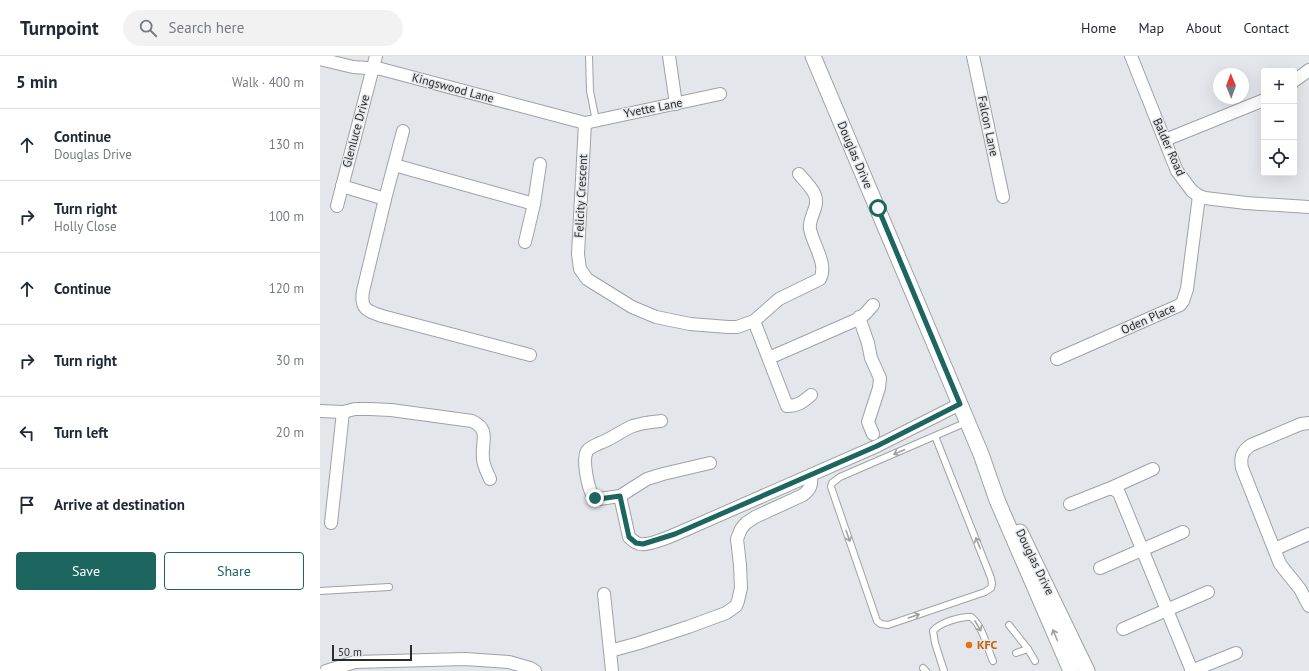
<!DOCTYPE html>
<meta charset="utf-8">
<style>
:root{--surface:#fff;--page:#f2f2f3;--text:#1f2937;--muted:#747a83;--line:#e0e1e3;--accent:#1c665f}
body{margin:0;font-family:"PT Sans",sans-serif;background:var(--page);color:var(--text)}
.controls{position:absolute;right:12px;top:12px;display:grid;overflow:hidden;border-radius:4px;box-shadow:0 4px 16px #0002}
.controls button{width:36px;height:36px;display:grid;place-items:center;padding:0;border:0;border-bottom:1px solid var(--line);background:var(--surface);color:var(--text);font:20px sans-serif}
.compass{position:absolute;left:893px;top:12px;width:36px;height:36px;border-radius:50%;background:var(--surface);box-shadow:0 4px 16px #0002;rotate:359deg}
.scale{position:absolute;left:12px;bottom:10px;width:80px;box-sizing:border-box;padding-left:4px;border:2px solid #2a2c2d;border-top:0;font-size:11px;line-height:14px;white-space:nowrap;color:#2a2c2d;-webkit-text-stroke:3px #e3e7ec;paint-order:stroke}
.stop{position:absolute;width:12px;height:12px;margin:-9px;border:3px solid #1c665f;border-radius:50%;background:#fff}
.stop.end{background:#1c665f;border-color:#fff;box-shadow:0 1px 4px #0008}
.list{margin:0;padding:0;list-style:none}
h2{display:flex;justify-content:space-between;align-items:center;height:52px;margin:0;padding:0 16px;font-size:17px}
h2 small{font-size:13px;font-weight:400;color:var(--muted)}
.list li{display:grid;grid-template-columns:26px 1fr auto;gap:12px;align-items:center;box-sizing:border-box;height:72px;padding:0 16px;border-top:1px solid var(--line)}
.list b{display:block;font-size:15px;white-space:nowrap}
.list p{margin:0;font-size:13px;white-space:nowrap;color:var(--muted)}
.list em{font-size:13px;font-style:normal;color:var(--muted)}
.actions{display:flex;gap:8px;padding:12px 16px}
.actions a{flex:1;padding:9px 0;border:1px solid var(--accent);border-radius:4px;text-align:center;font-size:14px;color:var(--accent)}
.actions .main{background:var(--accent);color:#fff}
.icon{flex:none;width:22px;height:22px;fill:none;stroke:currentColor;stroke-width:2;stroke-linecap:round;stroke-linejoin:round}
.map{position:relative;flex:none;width:989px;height:615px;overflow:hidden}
header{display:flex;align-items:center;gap:24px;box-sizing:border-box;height:56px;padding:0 20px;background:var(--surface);border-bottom:1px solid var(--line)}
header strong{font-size:19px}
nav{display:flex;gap:22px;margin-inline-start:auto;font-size:14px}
.search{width:280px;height:36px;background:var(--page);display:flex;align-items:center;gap:10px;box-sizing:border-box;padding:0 14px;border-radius:22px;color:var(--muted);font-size:15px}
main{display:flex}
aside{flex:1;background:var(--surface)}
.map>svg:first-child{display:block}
</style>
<header>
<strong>Turnpoint</strong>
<div class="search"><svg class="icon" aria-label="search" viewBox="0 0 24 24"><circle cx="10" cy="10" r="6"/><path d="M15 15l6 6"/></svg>Search here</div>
<nav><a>Home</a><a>Map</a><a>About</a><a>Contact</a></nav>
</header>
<main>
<aside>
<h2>5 min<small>Walk · 400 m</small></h2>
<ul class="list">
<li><svg class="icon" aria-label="ahead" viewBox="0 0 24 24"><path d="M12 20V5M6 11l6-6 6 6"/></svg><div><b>Continue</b><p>Douglas Drive</p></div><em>130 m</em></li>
<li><svg class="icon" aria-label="right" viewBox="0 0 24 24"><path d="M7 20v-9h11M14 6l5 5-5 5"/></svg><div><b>Turn right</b><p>Holly Close</p></div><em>100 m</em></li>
<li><svg class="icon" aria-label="ahead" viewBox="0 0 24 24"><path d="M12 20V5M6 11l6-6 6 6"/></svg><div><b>Continue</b></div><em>120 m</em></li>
<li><svg class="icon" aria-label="right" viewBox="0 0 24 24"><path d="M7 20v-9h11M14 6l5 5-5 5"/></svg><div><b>Turn right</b></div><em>30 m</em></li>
<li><svg class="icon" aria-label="left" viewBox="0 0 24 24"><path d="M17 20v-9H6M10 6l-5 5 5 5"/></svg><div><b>Turn left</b></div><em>20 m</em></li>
<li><svg class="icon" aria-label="arrive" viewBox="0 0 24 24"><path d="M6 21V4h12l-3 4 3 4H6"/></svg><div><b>Arrive at destination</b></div></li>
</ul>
<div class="actions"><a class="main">Save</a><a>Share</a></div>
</aside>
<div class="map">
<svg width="989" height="615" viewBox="0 0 989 615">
<rect width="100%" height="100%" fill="#e3e7ec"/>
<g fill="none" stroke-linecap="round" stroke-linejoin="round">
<g stroke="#9ea2a6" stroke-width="8">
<g id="service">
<polyline points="269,0 270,35 276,65"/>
<polyline points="615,380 671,522 672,528 671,532 665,536 568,569 561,568 557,565 511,431 512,427 520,421 647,366"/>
<polyline points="0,535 69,531"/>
<polyline points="689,569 708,593 715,605"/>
<polyline points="696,597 708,593"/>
<polyline points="603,612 606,615"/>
<path d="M624,615L615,587L613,575C619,567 641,560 651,561C663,570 667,592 673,605"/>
</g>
</g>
<g stroke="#9ea2a6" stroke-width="14">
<g id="minor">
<polyline points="349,0 356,48"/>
<polyline points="653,0 683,141"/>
<polyline points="811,0 857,115 872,135 879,140 885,142 926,147 989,151"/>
<polyline points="0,3 33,11 61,13 265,67 400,38"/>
<polyline points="974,25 989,14"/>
<path d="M265,67L258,198L260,213L267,223L312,251L336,261L370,268L408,271H417L434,265L459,243L500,223C508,208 493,189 490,173C488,161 501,150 494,137C491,131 484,124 479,118"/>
<path d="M83,75L65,143L43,235C40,253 47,255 62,260L210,299"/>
<polyline points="845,84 944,44"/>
<polyline points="74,109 214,148 220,108"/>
<polyline points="22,130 65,143"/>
<polyline points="17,150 56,0"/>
<polyline points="205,186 214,148"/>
<polyline points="539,261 548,287 551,302 560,322 559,332 548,366 553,378"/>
<path d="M434,265L467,350C478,350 483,346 491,339"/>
<polyline points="449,302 536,264 545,258 553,249"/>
<polyline points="737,303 860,249 863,245 867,233 879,140"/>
<path d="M0,355L23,356L35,353H50L71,354L152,365C171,374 161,385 163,402C163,409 167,416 170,423"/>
<path d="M341,365C332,366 322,367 313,370C302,374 292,383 280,387C276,389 270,391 267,395C262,404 268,432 273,440L279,443L300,440L327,423L343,418L390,407"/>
<path d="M989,367L981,368L931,389C922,395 920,401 922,412L960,508L980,533L989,550"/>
<polyline points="791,432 833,413"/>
<path d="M300,440L309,481C312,484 315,487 320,488C329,490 354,479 363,475L557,390L640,348"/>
<polyline points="750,448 788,433 794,433 799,437 872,615"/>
<polyline points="11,467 23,356"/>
<polyline points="955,493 989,478"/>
<polyline points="780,512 863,476"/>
<polyline points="284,538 290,595"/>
<polyline points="803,573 888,536"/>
<polyline points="6,615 35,606 145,603 189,606 210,612 215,615"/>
<path d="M292,615L290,595L319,587L368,571L406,557L416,550L418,545L421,532L420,509L417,483L421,473L426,467L435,461L483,439C491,433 492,428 491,419"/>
<polyline points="871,615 916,597"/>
</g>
</g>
<g stroke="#9ea2a6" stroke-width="17">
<g id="tertiary">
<polyline points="493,0 661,398 677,444 751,615"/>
<polyline points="700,476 767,615"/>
</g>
</g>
<use href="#service" stroke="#fff" stroke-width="6"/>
<use href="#minor" stroke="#fff" stroke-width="12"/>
<use href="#tertiary" stroke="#fff" stroke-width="15"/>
</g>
<defs><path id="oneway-shaft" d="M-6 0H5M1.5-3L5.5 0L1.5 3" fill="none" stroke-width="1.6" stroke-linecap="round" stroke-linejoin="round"/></defs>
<g stroke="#9fa0a0">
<use href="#oneway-shaft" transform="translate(579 396) rotate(157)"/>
<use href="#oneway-shaft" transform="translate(528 480) rotate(71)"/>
<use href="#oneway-shaft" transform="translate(658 487) rotate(-112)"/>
<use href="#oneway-shaft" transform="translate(594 560) rotate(-19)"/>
<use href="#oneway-shaft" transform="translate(658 570) rotate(60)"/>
<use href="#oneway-shaft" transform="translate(735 579) rotate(-113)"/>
</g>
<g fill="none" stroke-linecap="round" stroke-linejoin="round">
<polyline stroke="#1c665f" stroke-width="5" points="275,442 279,443 300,440 309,481 316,487 323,488 355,478 557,390 640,348 558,152"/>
</g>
<circle fill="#e8710a" stroke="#e3e7ec" stroke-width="1.5" cx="649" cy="589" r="4"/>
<g text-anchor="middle" stroke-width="3" stroke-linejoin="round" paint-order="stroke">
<g font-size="12" fill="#2a2c2d" stroke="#e3e7ec">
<text transform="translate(133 32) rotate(15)" y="4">Kingswood Lane</text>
<text transform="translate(333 52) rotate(-11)" y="4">Yvette Lane</text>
<text transform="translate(668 70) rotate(78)" y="4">Falcon Lane</text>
<text transform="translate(36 75) rotate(-75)" y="4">Glenluce Drive</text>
<text transform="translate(849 91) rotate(66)" y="4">Balder Road</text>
<text transform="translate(535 99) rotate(67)" y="4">Douglas Drive</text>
<text transform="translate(261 140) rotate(-87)" y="4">Felicity Crescent</text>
<text transform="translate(828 263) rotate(-24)" y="4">Oden Place</text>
<text transform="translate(715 506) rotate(64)" y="4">Douglas Drive</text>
</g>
<g font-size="12" font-weight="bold" fill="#c56008" stroke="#e3e7ec" text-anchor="start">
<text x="657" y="593">KFC</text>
</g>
</g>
</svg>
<div class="controls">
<button>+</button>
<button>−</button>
<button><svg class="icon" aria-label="locate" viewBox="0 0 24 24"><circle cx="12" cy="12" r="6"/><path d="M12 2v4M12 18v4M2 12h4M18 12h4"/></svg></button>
</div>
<svg class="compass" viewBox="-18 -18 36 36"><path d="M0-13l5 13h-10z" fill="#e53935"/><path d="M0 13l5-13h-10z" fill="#747a83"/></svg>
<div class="scale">50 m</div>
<div class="stop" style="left:558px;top:152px"></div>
<div class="stop end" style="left:275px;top:442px"></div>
</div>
</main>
